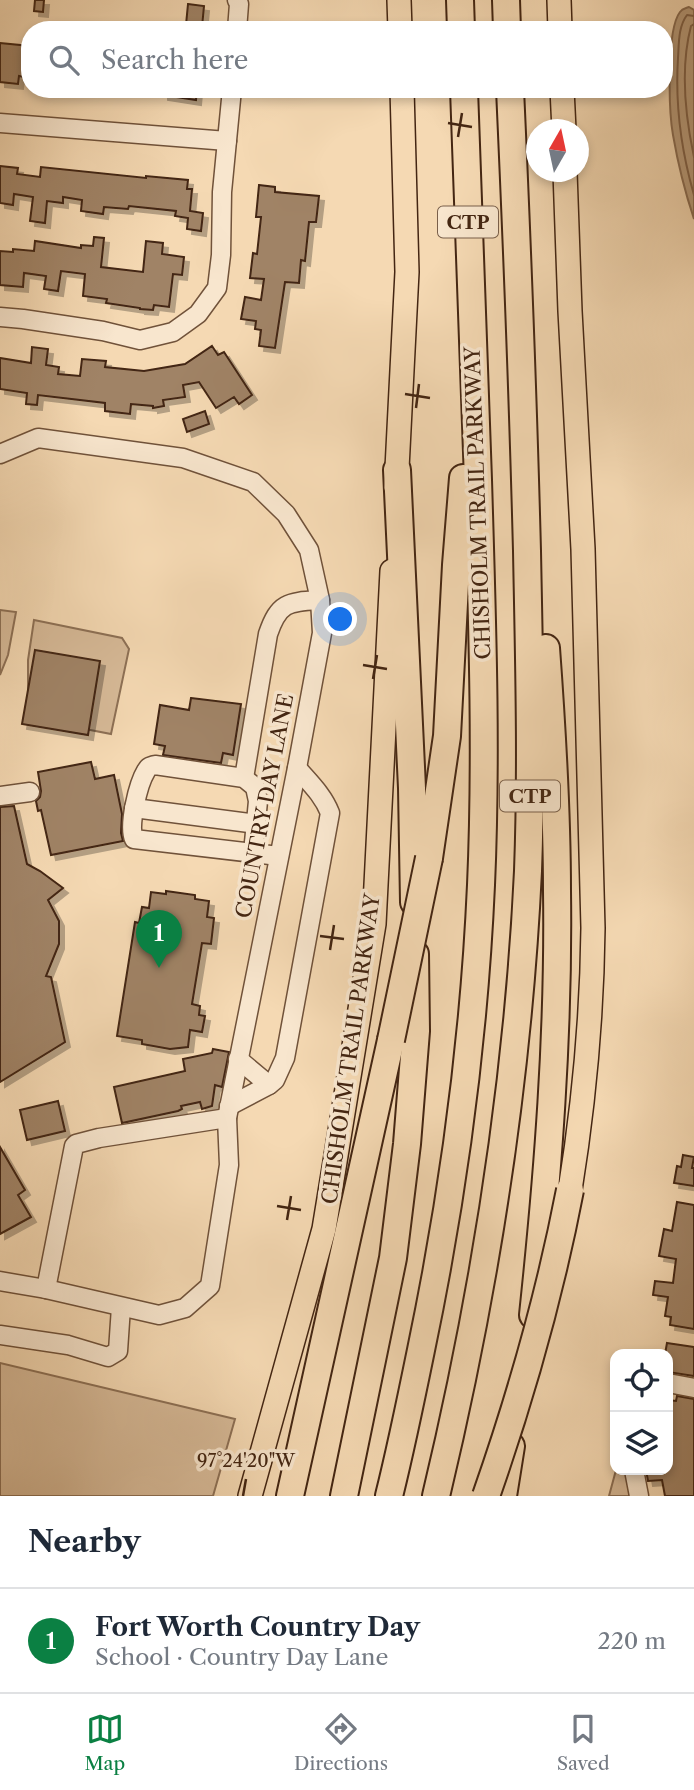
<!DOCTYPE html>
<meta charset="utf-8">
<style>
:root{--surface:#fff;--page:#f2f2f3;--text:#1f2937;--muted:#747a83;--line:#e0e1e3;--accent:#0b8043}
body{margin:0;font-family:"Libre Caslon Text",serif;background:var(--page);color:var(--text)}
.controls{position:absolute;right:21px;bottom:21px;display:grid;overflow:hidden;border-radius:14px;box-shadow:0 4px 10px #0003}
.controls button{width:63px;height:63px;display:grid;place-items:center;padding:0;border:0;border-bottom:2px solid var(--line);background:var(--surface);color:var(--text);font:35px sans-serif}
.compass{position:absolute;left:526px;top:119px;width:63px;height:63px;border-radius:50%;background:var(--surface);box-shadow:0 4px 10px #0003;rotate:9deg}
.you{position:absolute;left:341px;top:620px;width:24px;height:24px;margin:-18px;border:5px solid #fff;border-radius:50%;background:#1a73e8;box-shadow:0 0 0 10px #1a73e833}
.badge{display:grid;place-items:center;width:46px;height:46px;border-radius:50%;background:var(--accent);color:#fff;font-size:23px;font-weight:700}
.pin{position:absolute;translate:-50% -58px;filter:drop-shadow(0 2px 4px #0008)}
.pin::after{content:'';position:absolute;top:37px;width:24px;height:21px;background:inherit;clip-path:polygon(0 0,100% 0,50% 100%)}
.list{margin:0;padding:0;list-style:none}
h2{display:flex;justify-content:space-between;align-items:center;height:91px;margin:0;padding:0 28px;font-size:30px}
h2 small{font-size:23px;font-weight:400;color:var(--muted)}
.list li{display:grid;grid-template-columns:46px 1fr auto;gap:21px;align-items:center;box-sizing:border-box;height:105px;padding:0 28px;border-top:2px solid var(--line)}
.list b{display:block;font-size:26px;white-space:nowrap}
.list p{margin:0;font-size:23px;white-space:nowrap;color:var(--muted)}
.list em{font-size:23px;font-style:normal;color:var(--muted)}
.icon{flex:none;width:38px;height:38px;fill:none;stroke:currentColor;stroke-width:2;stroke-linecap:round;stroke-linejoin:round}
.map{position:relative;flex:none;width:694px;height:1496px;overflow:hidden}
.search{position:absolute;background:var(--surface);box-shadow:0 4px 10px #0003;left:21px;right:21px;top:21px;height:77px;display:flex;align-items:center;gap:18px;box-sizing:border-box;padding:0 24px;border-radius:28px;color:var(--muted);font-size:26px}
.sheet{height:196px;background:var(--surface)}
nav{display:flex;justify-content:space-around;align-items:center;box-sizing:border-box;height:98px;border-top:2px solid var(--line);background:var(--surface);font-size:19px;color:var(--muted)}
nav a{display:grid;justify-items:center;gap:4px}
nav .on{color:var(--accent)}
.map>svg:first-child{display:block}
</style>
<div class="map">
<svg width="694" height="1496" viewBox="0 0 694 1496">
<defs>
<filter id="shadow"><feDropShadow dx="5" dy="5" stdDeviation="0" flood-color="#0004"/></filter>
</defs>
<rect width="100%" height="100%" fill="#f5d9b3"/>
<filter id="stains"><feTurbulence type="fractalNoise" baseFrequency=".00286" numOctaves="4"/><feColorMatrix values="0 0 0 0 .2 0 0 0 0 .09 0 0 0 0 .02 0 0 0 .5 -.17"/></filter>
<radialGradient id="worn" r=".72"><stop offset=".6" stop-color="#630" stop-opacity="0"/><stop offset="1" stop-color="#630" stop-opacity=".3"/></radialGradient>
<g fill="#d7ba98" stroke="#8d7055" stroke-width="2">
<polygon points="0,610 16,612 8,655 0,675"/>
<polygon points="34,620 122,638 129,649 111,734 70,726 28,690 28,660"/>
<polygon points="0,1363 235,1419 213,1496 0,1496"/>
<polygon points="616,1470 626,1470 635,1496 609,1496"/>
</g>
<path fill="#b89c7c" stroke="#896c52" stroke-width="2" d="M689,7L694,10V219C685,192 678,164 673,135C669,113 666,30 680,12C683,8 684,9 689,7Z"/>
<g fill="none" stroke-linecap="round" stroke-linejoin="round">
<g stroke="#7e6047" stroke-width="2">
<path d="M694,16L687,15C678,27 679,44 678,58C675,105 681,150 694,195"/>
<path d="M694,24L691,26C680,68 685,115 694,157"/>
</g>
</g>
<g fill="#a08366" stroke="#432512" stroke-width="2" filter="url(#shadow)">
<polygon points="35,0 44,0 43,12 34,11"/>
<polygon points="188,4 204,6 202,27 186,25"/>
<polygon points="0,43 30,46 30,68 25,68 24,77 19,76 18,84 0,82"/>
<polygon points="163,89 197,89 196,100 163,95"/>
<polygon points="0,166 18,168 17,174 40,177 41,167 146,178 146,176 188,180 187,189 192,189 190,211 203,213 201,231 187,229 188,218 175,216 176,211 129,206 128,209 104,207 103,214 81,211 82,200 63,197 63,203 47,201 45,223 30,221 33,197 14,194 13,205 0,203"/>
<polygon points="259,185 275,187 275,192 319,196 316,222 309,222 305,261 301,260 299,283 285,282 275,348 259,346 261,330 255,329 256,321 241,319 245,297 261,300 264,279 250,278 253,253 257,254 261,217 256,217"/>
<polygon points="94,237 104,238 101,267 143,272 146,241 163,243 162,254 184,257 182,275 173,274 169,307 154,305 153,310 140,309 140,308 106,303 107,299 83,296 85,274 61,271 58,291 44,289 46,276 24,273 23,287 0,285 0,251 13,252 13,249 34,251 35,241 81,248 81,245 93,246"/>
<polygon points="212,346 218,355 224,352 252,395 239,404 234,397 216,408 199,382 183,385 185,397 163,400 164,406 153,408 153,406 131,404 130,414 105,411 105,403 38,395 37,405 26,404 27,393 0,389 0,358 31,363 32,347 48,349 46,365 59,367 58,374 80,376 82,359 106,361 105,367 144,371 185,364"/>
<polygon points="205,411 209,424 187,432 183,419"/>
<polygon points="35,650 100,661 88,735 22,724"/>
<polygon points="191,698 241,704 233,755 223,753 221,763 163,755 165,746 154,744 160,705 189,710"/>
<polygon points="91,762 95,779 114,775 122,814 121,833 123,841 51,855 41,810 38,811 36,801 40,797 41,791 38,772"/>
<polygon points="14,806 27,864 40,871 63,888 48,900 59,921 59,944 46,976 51,977 65,1042 0,1082 0,807"/>
<polygon points="166,891 195,895 195,899 209,901 207,917 214,918 211,944 202,943 192,1004 200,1006 199,1015 205,1016 202,1032 190,1030 188,1047 170,1049 142,1044 142,1040 117,1036 135,922 139,923 142,907 149,908 151,892 166,894"/>
<polygon points="213,1049 229,1052 222,1087 215,1085 212,1106 202,1109 200,1102 181,1106 182,1109 178,1111 122,1123 114,1087 185,1071 183,1059 212,1053"/>
<polygon points="58,1101 65,1131 27,1140 20,1110"/>
<polygon points="0,1147 25,1190 18,1195 31,1217 0,1234"/>
<polygon points="683,1155 694,1157 692,1168 694,1168 694,1186 674,1183 677,1166 681,1167"/>
<polygon points="677,1202 694,1205 694,1329 670,1325 671,1317 665,1316 668,1297 653,1295 655,1281 673,1283 676,1259 659,1256 664,1229 672,1231"/>
<polygon points="667,1343 694,1347 694,1376 668,1372 668,1354 665,1354"/>
<polygon points="677,1396 694,1399 694,1496 665,1496 662,1480 648,1481 646,1470 668,1470 668,1438 672,1438 671,1421 668,1421 668,1400 676,1401"/>
</g>
<g fill="none" stroke-linecap="round" stroke-linejoin="round">
<g stroke="#70523a" stroke-width="21">
<g id="minor">
<polyline points="237,30 239,4 237,0"/>
<polyline points="0,123 227,141"/>
<polyline points="0,317 23,319 103,331 140,340 173,332 198,314 217,288 221,255 222,192 232,89"/>
<polyline points="0,454 38,438 183,458 253,482 286,514 309,550 320,600 322,633 297,768 227,1118 229,1165 210,1286 185,1308 159,1315 46,1289 0,1281"/>
<path d="M244,778L268,634C279,602 288,602 320,600"/>
<polyline points="0,796 30,792"/>
<polyline points="134,808 257,824"/>
<path d="M253,853L258,801L255,787L244,778L155,765C149,767 149,766 146,771C138,784 128,826 134,839L279,856"/>
<polyline points="238,1059 269,1085"/>
<path d="M229,1106L269,1085L275,1080L285,1058L330,813C323,795 310,783 297,768"/>
<polyline points="46,1289 74,1146 76,1144 99,1138 227,1118"/>
<polyline points="0,1335 68,1345 108,1357 118,1351 121,1307"/>
<polyline points="668,1383 694,1388"/>
<polyline points="634,1470 639,1496"/>
</g>
</g>
<g stroke="#432512" stroke-width="26">
<g id="major">
<polyline points="399,0 400,30"/>
<polyline points="559,0 560,30"/>
<polyline points="562,89 564,130"/>
<path d="M565,172L570,311L583,549L593,928C592,1016 584,1103 570,1190"/>
<polyline points="396,488 407,272 402,89"/>
<polyline points="250,1496 324,1229 374,924 392,571"/>
</g>
</g>
<g stroke="#432512" stroke-width="30">
<g id="highway">
<polyline points="460,0 461,30"/>
<polyline points="506,0 507,30"/>
<polyline points="397,470 412,788 414,902"/>
<polyline points="429,858 447,736 456,565 463,478"/>
<path d="M533,1315C548,1174 559,1033 557,891C557,810 552,729 546,648"/>
<polyline points="290,1496 391,1040"/>
<polyline points="344,1496 393,1258 407,1144 416,1031 415,954"/>
<path d="M389,1496C401,1448 411,1399 421,1350C453,1197 474,1042 481,885C487,750 482,615 478,480C473,350 468,220 464,89"/>
<path d="M436,1496C485,1291 518,1082 528,871C532,764 529,658 527,551C523,397 517,243 510,89"/>
<polyline points="503,1496 511,1446"/>
</g>
</g>
<use href="#minor" stroke="#f8e6ce" stroke-width="18"/>
<use href="#major" stroke="#f5d9b3" stroke-width="23"/>
<use href="#highway" stroke="#f5d9b3" stroke-width="26"/>
<g stroke="#432512" stroke-width="30" stroke-linecap="butt">
<g id="highway-bridge">
<polyline points="391,1040 429,858"/>
<path d="M486,1496C521,1396 550,1294 570,1190"/>
</g>
</g>
<use href="#highway-bridge" stroke="#f5d9b3" stroke-width="26"/>
</g>
<path fill="none" stroke="#432512" stroke-width="2.5" d="M448,123L472,127M458,137L462,113M405,394L430,398M416,408L419,384M363,665L387,669M373,679L377,655M320,936L344,939M330,950L334,925M277,1206L301,1210M287,1220L291,1196M243,1496L246,1479"/>
<g text-anchor="middle" stroke-width="7" stroke-linejoin="round" paint-order="stroke">
<g fill="#f8e6ce" stroke="#795f4a" stroke-width="2">
<rect x="438" y="206.5" width="60" height="31" rx="5"/>
<rect x="500" y="780.5" width="60" height="31" rx="5"/>
</g>
<g font-size="19" font-weight="bold" fill="#432512">
<text x="468" y="229">CTP</text>
<text x="530" y="803">CTP</text>
</g>
<g font-size="21" fill="#432512" stroke="#f8e6ce">
<text transform="translate(478 503) rotate(-92)" y="7">CHISHOLM TRAIL PARKWAY</text>
<text transform="translate(265 806) rotate(-79)" y="7">COUNTRY DAY LANE</text>
<text transform="translate(351 1049) rotate(-82)" y="7">CHISHOLM TRAIL PARKWAY</text>
</g>
</g>
<g font-size="18" text-anchor="middle" fill="#432512" stroke="#f8e6ce" stroke-width="7" stroke-linejoin="round" paint-order="stroke">
<text x="246" y="1467">97°24'20"W</text>
</g>
<rect width="100%" height="100%" filter="url(#stains)"/>
<rect width="100%" height="100%" fill="url(#worn)"/>
</svg>
<div class="controls">
<button><svg class="icon" aria-label="locate" viewBox="0 0 24 24"><circle cx="12" cy="12" r="6"/><path d="M12 2v4M12 18v4M2 12h4M18 12h4"/></svg></button>
<button><svg class="icon" aria-label="layers" viewBox="0 0 24 24"><path d="M12 4l9 5-9 5-9-5zM3 14l9 5 9-5"/></svg></button>
</div>
<svg class="compass" viewBox="-18 -18 36 36"><path d="M0-13l5 13h-10z" fill="#e53935"/><path d="M0 13l5-13h-10z" fill="#747a83"/></svg>
<div class="you"></div>
<div class="pin badge" style="left:159px;top:968px">1</div>
<div class="search"><svg class="icon" aria-label="search" viewBox="0 0 24 24"><circle cx="10" cy="10" r="6"/><path d="M15 15l6 6"/></svg>Search here</div>
</div>
<section class="sheet">
<h2>Nearby<small></small></h2>
<ul class="list">
<li><span class="badge">1</span><div><b>Fort Worth Country Day</b><p>School · Country Day Lane</p></div><em>220 m</em></li>
</ul>
</section>
<nav>
<a class="on"><svg class="icon" aria-label="map" viewBox="0 0 24 24"><path d="M3 6l6-2 6 2 6-2v14l-6 2-6-2-6 2zM9 4v14M15 6v14"/></svg>Map</a>
<a><svg class="icon" aria-label="directions" viewBox="0 0 24 24"><path d="M12 3l9 9-9 9-9-9zM9 14v-3h6M13 9l2 2-2 2"/></svg>Directions</a>
<a><svg class="icon" aria-label="saved" viewBox="0 0 24 24"><path d="M7 4h10v16l-5-4-5 4z"/></svg>Saved</a>
</nav>
